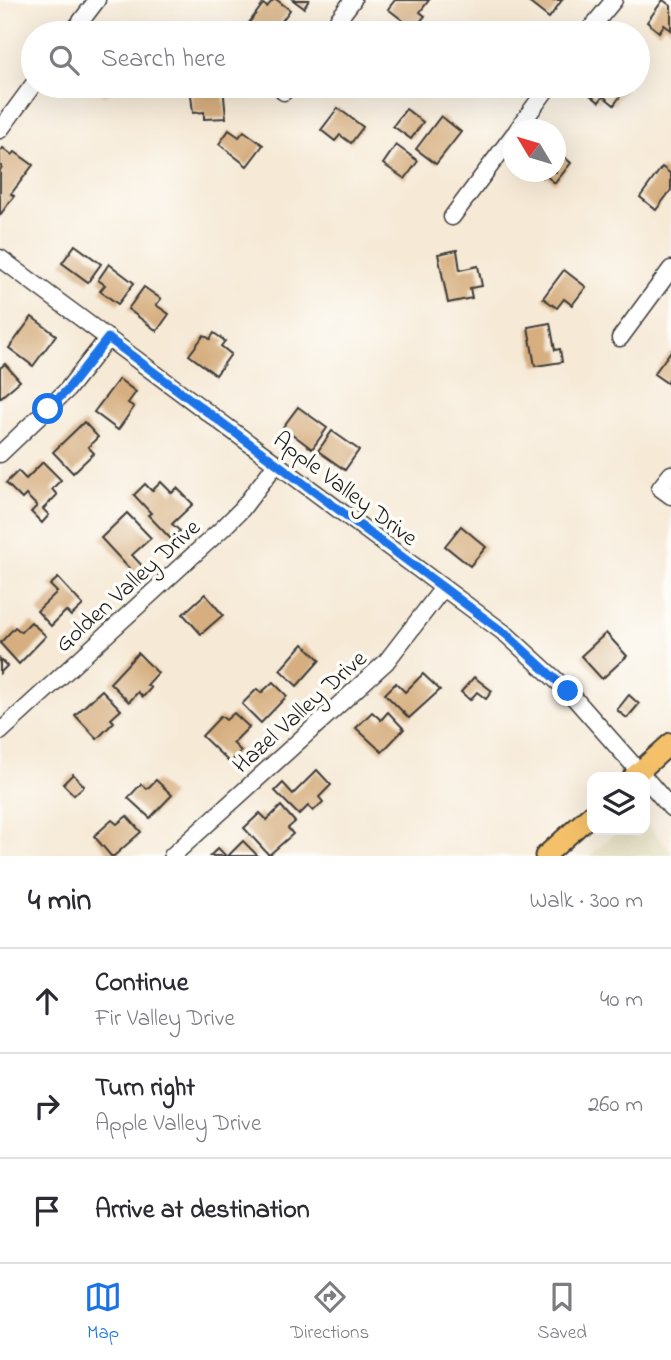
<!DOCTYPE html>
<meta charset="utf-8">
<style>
:root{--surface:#fff;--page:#f7f7f7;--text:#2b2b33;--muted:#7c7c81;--line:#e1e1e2;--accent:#1a73e8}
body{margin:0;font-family:"Indie Flower",sans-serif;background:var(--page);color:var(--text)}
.controls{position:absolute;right:21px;bottom:21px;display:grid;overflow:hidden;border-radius:14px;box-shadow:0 7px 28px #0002}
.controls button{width:63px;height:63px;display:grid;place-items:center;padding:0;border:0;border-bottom:2px solid var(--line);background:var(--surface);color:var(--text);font:35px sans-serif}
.compass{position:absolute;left:503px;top:119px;width:63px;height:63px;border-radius:50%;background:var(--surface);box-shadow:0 7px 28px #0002;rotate:308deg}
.stop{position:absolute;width:21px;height:21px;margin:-16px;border:5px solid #1a73e8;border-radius:50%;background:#fff}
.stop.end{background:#1a73e8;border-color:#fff;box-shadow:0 2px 7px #0008}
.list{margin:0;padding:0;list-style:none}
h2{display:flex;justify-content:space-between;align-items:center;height:91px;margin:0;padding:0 28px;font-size:30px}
h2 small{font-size:23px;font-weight:400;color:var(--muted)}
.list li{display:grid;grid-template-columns:46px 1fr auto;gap:21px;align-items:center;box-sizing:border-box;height:105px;padding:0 28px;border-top:2px solid var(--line)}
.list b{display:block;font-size:26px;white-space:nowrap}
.list p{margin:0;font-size:23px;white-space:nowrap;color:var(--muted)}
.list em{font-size:23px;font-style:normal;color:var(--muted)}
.icon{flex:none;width:38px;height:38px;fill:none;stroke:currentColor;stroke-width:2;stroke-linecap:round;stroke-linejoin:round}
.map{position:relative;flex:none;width:671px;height:856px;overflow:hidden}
.search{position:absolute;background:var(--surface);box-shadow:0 7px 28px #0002;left:21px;right:21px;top:21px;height:77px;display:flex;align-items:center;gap:18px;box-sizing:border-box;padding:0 24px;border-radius:38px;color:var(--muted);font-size:26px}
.sheet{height:406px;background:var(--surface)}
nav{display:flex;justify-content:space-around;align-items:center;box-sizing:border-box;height:98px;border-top:2px solid var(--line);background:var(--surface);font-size:19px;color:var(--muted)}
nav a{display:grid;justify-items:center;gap:4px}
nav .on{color:var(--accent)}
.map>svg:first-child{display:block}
</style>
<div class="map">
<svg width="671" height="856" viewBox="0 0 671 856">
<rect width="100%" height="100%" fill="#fdfcf7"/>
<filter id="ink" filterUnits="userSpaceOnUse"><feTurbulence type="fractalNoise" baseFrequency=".0143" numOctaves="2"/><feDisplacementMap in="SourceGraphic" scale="14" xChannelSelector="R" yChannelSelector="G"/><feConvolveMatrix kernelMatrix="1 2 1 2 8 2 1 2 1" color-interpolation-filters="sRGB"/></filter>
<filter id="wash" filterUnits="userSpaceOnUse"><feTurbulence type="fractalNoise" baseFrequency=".00686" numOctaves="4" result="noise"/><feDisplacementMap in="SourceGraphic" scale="28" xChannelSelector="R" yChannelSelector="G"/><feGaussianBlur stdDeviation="1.57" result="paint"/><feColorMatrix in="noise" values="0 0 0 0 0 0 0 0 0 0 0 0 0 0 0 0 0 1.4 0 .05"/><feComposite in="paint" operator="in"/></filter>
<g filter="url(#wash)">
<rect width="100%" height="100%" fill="#f6e9d6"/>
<polygon fill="#e2dcba" points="645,822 671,851 671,856 590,856 618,830 645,830"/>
<g id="blocks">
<g fill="#d6ae7f">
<polygon points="273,0 277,0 290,10 273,33 255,33 246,27 263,4 267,7"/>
<polygon points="293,0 309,0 304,8"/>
<polygon points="395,0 429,0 420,12 425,16 414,29 388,9"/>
<polygon points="526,0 562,0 549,18"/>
<polygon points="663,0 671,6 671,30 664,25 659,32 647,22"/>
<polygon points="381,21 398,33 372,33"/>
<polygon points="91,86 113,86 105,96"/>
<polygon points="190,86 223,86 226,118 204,119 204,112 193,113"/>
<polygon points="589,86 624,86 626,88 614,105 603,96 599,102 585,91"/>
<polygon points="338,108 363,127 351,143 340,135 335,141 321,130"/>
<polygon points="406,109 423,122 411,139 393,126"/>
<polygon points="441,116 461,132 436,164 416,149"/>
<polygon points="229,130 239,137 244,131 263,145 247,166 219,144"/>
<polygon points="396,145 418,161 405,179 383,164"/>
<polygon points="3,148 12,155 15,152 33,165 11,194 14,196 0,215 0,170 2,167 0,165 0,152"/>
<polygon points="556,150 571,163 555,183 545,175 542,178 534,172 556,172"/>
<polygon points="662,167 671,174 671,190 656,210 640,197"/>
<polygon points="75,245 101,264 88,282 62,263"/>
<polygon points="457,250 460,270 478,266 482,286 470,288 472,298 448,303 438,254"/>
<polygon points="109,264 134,283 118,304 100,291 105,285 98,280"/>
<polygon points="564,270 586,287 572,305 564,299 557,308 543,298"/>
<polygon points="144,287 161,299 156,305 169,314 157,331 128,309"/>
<polygon points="32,317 56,335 33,366 9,348"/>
<polygon points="550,323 555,350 560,349 562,362 535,366 528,327"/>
<polygon points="214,333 225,341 221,346 231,354 216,375 189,355 204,335 210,339"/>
<polygon points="671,351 671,377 667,383 654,374"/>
<polygon points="5,364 20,381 0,398 0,368"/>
<polygon points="119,379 136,392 128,403 134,407 118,430 94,412"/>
<polygon points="298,407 327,428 312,449 283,427"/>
<polygon points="84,422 98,437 88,447 94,453 73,473 53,452"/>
<polygon points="332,431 359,450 345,470 318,451"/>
<polygon points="43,462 61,480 52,489 57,495 43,509 49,515 42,523 31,512 37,506 26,495 22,499 6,483 18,471 26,479"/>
<polygon points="161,482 172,493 177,488 193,504 172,524 180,531 171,539 148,515 151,513 134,495 145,484 152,491"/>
<polygon points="127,513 151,538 132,555 146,570 138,578 101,538"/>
<polygon points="461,526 486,547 470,566 445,546"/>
<polygon points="58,578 83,605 71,616 66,611 51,626 37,611 57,592 50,585"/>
<polygon points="205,594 223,615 201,634 183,614"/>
<polygon points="31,622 46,636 19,664 0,643 15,627 21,632"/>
<polygon points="606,633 627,656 602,679 581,656"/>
<polygon points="303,644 320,660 297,686 280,670"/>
<polygon points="138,653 158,673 147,685 151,688 143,697 138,692 129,702 110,683"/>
<polygon points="0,659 7,666 0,673"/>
<polygon points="423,674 440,690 409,718 385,694 396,683 405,692"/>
<polygon points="474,677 492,691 486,699 477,692 470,700 461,692"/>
<polygon points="273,682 287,696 261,723 242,704 257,689 261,693"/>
<polygon points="102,690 121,710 111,719 114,722 97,739 75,715"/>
<polygon points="629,695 639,704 627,718 617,710"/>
<polygon points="372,712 381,720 388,712 404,729 382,752 356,728"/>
<polygon points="234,713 249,727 233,743 241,751 230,763 202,736 221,716 226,720"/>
<polygon points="317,770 331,785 319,797 323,802 313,811 308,806 299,815 275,791 283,783 293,794"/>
<polygon points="73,774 84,786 74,795 63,784"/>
<polygon points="156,780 172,795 150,818 128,798 141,784 147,789"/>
<polygon points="281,806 295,822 288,828 293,834 269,855 244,828 260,813 267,820"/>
<polygon points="127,816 141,832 114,856 111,856 94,836 112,820 117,824"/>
<polygon points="243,841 258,856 228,856"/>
<polygon points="218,848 226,856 210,856"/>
</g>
</g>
</g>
<g filter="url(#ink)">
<use href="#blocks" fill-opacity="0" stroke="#3d3b38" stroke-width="2"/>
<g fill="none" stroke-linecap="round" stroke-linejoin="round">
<g stroke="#3d3b38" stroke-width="19">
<g id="minor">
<polyline points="72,33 97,0"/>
<polyline points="328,33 353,0"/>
<polyline points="587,33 614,0"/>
<polyline points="284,92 289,86"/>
<polyline points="0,130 33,85"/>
<polyline points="517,130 549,86"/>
<polyline points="452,217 514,134"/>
<polyline points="0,258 507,635 568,691 644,777"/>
<polyline points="620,338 671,269"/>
<polyline points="0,454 67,390 108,338"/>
<polyline points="671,474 660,488 671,496"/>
<polyline points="0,732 224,527 242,509 276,464"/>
<polyline points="645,778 671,808"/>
<polyline points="172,856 386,662 443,588"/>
</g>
</g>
<g stroke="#3d3b38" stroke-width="23">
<g id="major">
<polyline points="633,777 671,743"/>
<polyline points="545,856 592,814"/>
</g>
</g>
<use href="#minor" stroke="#fff" stroke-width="16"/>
<use href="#major" stroke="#f4c16a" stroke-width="19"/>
</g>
</g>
<g fill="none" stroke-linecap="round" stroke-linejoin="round" filter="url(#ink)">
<polyline stroke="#1a73e8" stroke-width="9" points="48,409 67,390 108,338 507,635 568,691"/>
</g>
<g text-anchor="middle" stroke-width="7" stroke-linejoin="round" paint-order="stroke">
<g font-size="24" fill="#1c1c1c" stroke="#fdfcf7">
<text transform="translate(346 488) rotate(37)" y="8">Apple Valley Drive</text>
<text transform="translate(127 585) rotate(-42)" y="8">Golden Valley Drive</text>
<text transform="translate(299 711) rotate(-42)" y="8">Hazel Valley Drive</text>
</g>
</g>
</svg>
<div class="controls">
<button><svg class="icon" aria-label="layers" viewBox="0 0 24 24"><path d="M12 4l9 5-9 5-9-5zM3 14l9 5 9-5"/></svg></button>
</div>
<svg class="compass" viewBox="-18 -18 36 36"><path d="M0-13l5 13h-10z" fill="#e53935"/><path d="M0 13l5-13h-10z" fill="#7c7c81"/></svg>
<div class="stop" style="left:48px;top:409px"></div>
<div class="stop end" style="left:568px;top:691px"></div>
<div class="search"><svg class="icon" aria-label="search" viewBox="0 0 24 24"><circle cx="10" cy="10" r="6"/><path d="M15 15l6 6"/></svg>Search here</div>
</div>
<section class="sheet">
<h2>4 min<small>Walk · 300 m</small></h2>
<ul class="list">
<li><svg class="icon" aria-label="ahead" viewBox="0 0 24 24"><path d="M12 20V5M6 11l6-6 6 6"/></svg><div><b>Continue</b><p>Fir Valley Drive</p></div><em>40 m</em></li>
<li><svg class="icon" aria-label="right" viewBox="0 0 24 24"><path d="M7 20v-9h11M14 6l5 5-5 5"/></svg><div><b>Turn right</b><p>Apple Valley Drive</p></div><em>260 m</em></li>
<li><svg class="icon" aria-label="arrive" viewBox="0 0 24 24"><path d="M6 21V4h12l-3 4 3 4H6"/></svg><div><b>Arrive at destination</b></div></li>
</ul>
</section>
<nav>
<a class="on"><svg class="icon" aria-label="map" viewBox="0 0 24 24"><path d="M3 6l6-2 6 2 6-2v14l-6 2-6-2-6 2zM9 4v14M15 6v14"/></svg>Map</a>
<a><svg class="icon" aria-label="directions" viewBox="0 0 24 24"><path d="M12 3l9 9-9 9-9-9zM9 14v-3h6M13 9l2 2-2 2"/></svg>Directions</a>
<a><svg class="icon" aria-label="saved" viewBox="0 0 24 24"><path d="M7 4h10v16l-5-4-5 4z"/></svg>Saved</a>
</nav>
